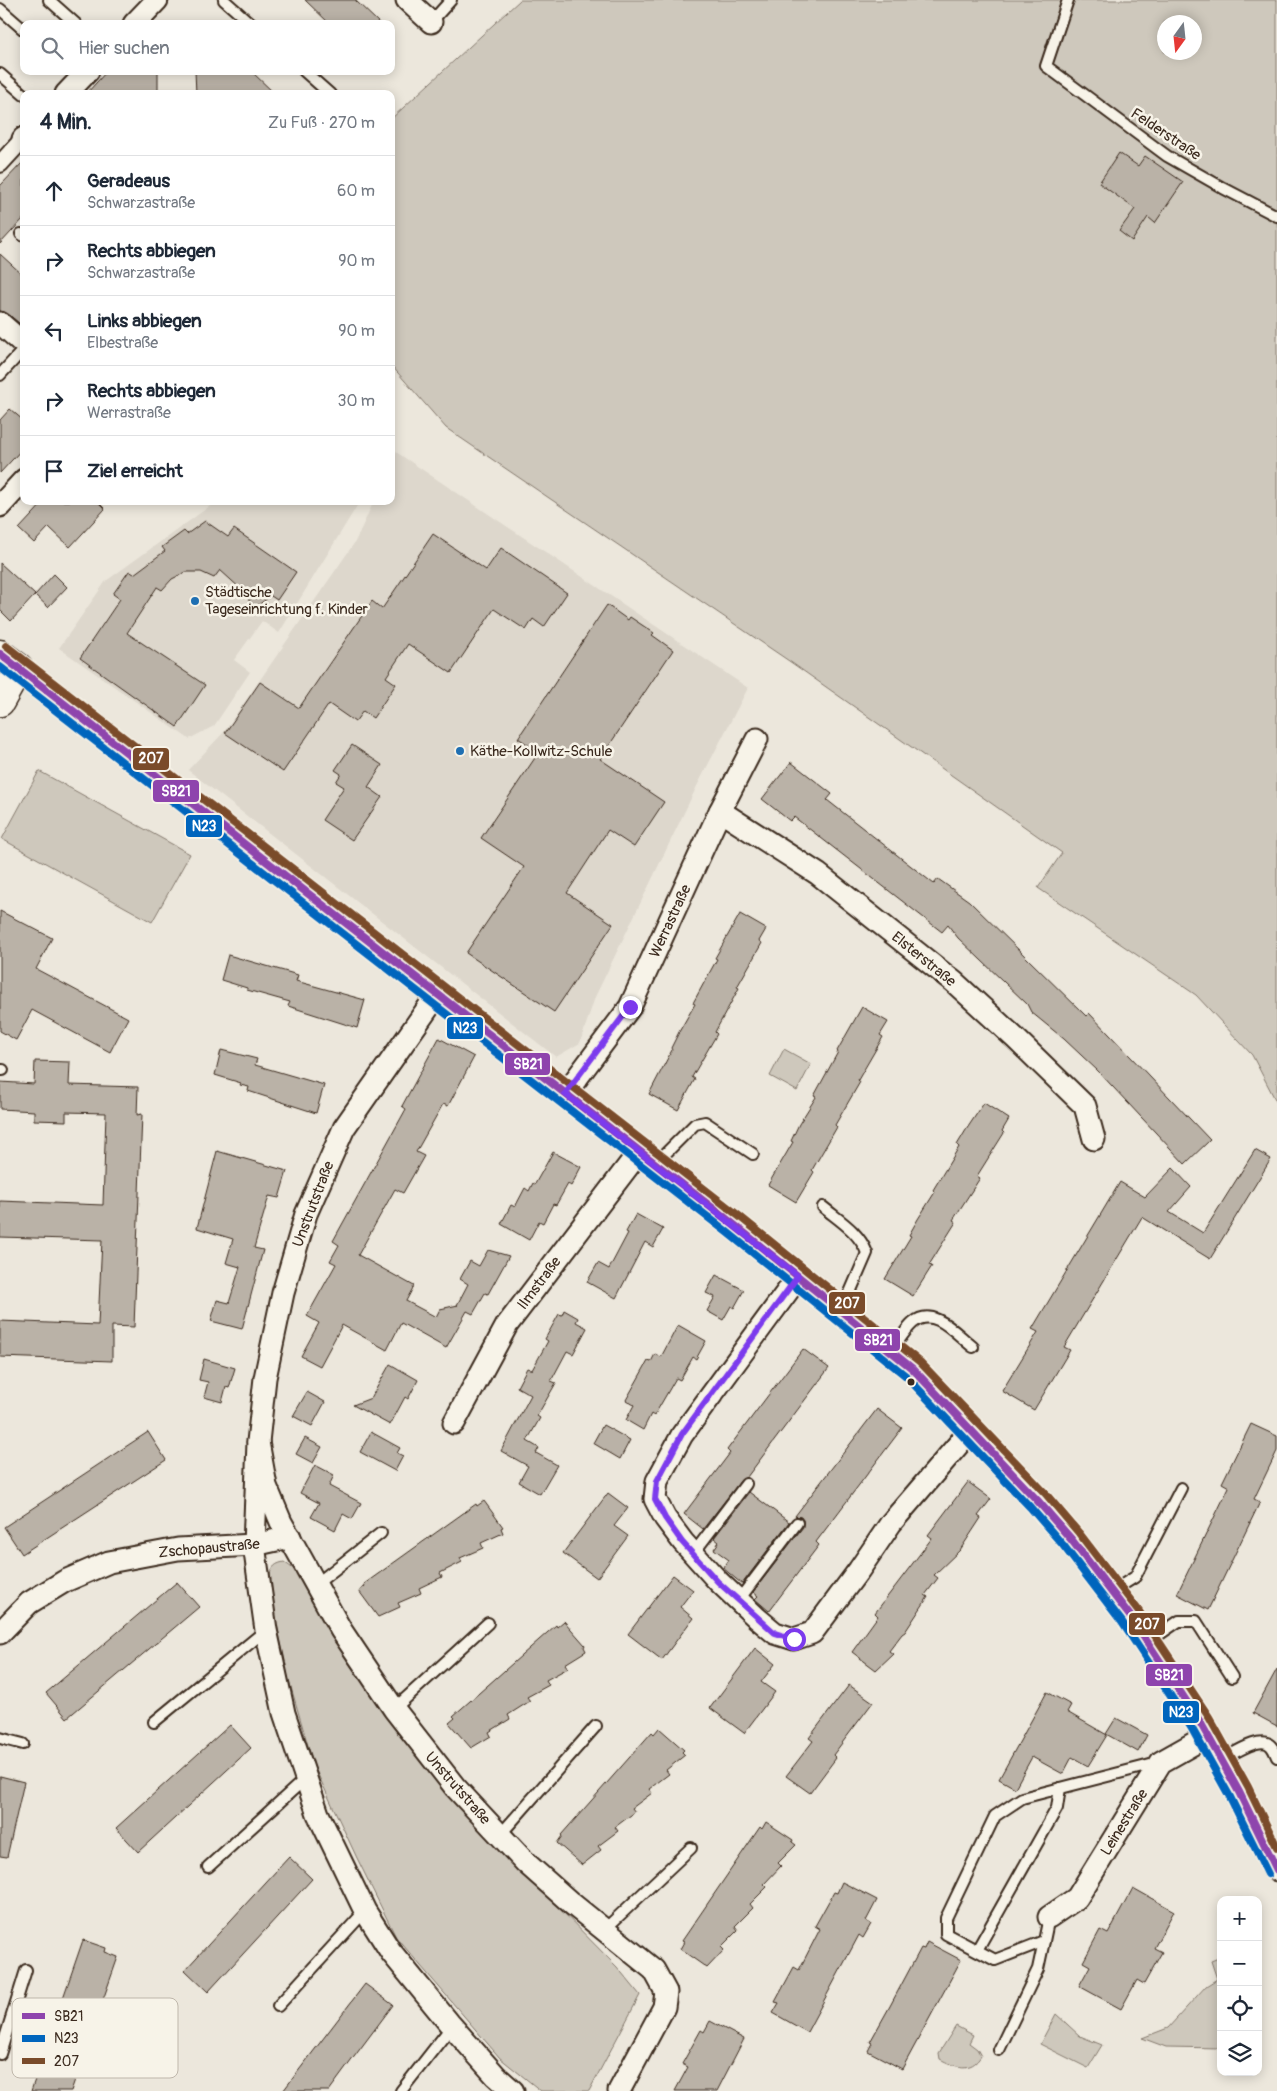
<!DOCTYPE html>
<html lang="de">
<meta charset="utf-8">
<style>
:root{--surface:#fff;--page:#f2f2f3;--text:#1f2937;--muted:#747a83;--line:#e0e1e3}
body{margin:0;font-family:Pangolin,sans-serif;background:var(--page);color:var(--text)}
.controls{position:absolute;right:15px;bottom:15px;display:grid;overflow:hidden;border-radius:10px;box-shadow:0 2px 12px #0003}
.controls button{width:45px;height:45px;display:grid;place-items:center;padding:0;border:0;border-bottom:1px solid var(--line);background:var(--surface);color:var(--text);font:25px sans-serif}
.compass{position:absolute;left:1157px;top:15px;width:45px;height:45px;border-radius:50%;background:var(--surface);box-shadow:0 2px 12px #0003;rotate:195deg}
.stop{position:absolute;width:15px;height:15px;margin:-11px;border:4px solid #7c3aed;border-radius:50%;background:#fff}
.stop.end{background:#7c3aed;border-color:#fff;box-shadow:0 1px 5px #0008}
.list{margin:0;padding:0;list-style:none}
h2{display:flex;justify-content:space-between;align-items:center;height:65px;margin:0;padding:0 20px;font-size:21px}
h2 small{font-size:16px;font-weight:400;color:var(--muted)}
.list li{display:grid;grid-template-columns:32px 1fr auto;gap:15px;align-items:center;box-sizing:border-box;height:70px;padding:0 20px;border-top:1px solid var(--line)}
.list b{display:block;font-size:19px;white-space:nowrap}
.list p{margin:0;font-size:16px;white-space:nowrap;color:var(--muted)}
.list em{font-size:16px;font-style:normal;color:var(--muted)}
.icon{flex:none;width:28px;height:28px;fill:none;stroke:currentColor;stroke-width:2;stroke-linecap:round;stroke-linejoin:round}
.map{position:relative;flex:none;width:1277px;height:2091px;overflow:hidden}
.search{position:absolute;background:var(--surface);box-shadow:0 2px 12px #0003;left:20px;top:20px;width:375px;height:55px;display:flex;align-items:center;gap:12px;box-sizing:border-box;padding:0 18px;border-radius:10px;color:var(--muted);font-size:19px}
.panel{position:absolute;background:var(--surface);box-shadow:0 2px 12px #0003;left:20px;top:90px;width:375px;height:415px;border-radius:10px}
.map>svg:first-child{display:block}
</style>
<div class="map">
<svg width="1277" height="2091" viewBox="0 0 1277 2091">
<rect width="100%" height="100%" fill="#ece7dc"/>
<filter id="ink" filterUnits="userSpaceOnUse"><feTurbulence type="fractalNoise" baseFrequency=".02" numOctaves="2"/><feDisplacementMap in="SourceGraphic" scale="10" xChannelSelector="R" yChannelSelector="G"/><feConvolveMatrix kernelMatrix="1 2 1 2 8 2 1 2 1" color-interpolation-filters="sRGB"/></filter>
<g filter="url(#ink)">
<g fill="#ddd7cc">
<polygon points="396,452 748,688 697,786 595,997 580,1043 556,1057 188,770 224,732 355,542 374,501 391,501 391,463"/>
<polygon points="217,501 360,501 279,633 262,621 234,660 250,672 214,726 189,739 59,648 106,581"/>
</g>
<g fill="#cec8bc" stroke="#84796d" fill-rule="evenodd">
<path d="M520,0H1277V1103L1252,1055L1196,995L1038,888L1062,853L792,663L446,428L391,365V119ZM1164,22H1194V52H1164Z"/>
<polygon points="39,771 190,854 152,922 2,839"/>
<polygon points="784,1049 811,1064 797,1091 770,1076"/>
<path d="M284,1562L295,1570L348,1662L419,1759L487,1835L617,1967L640,1995L589,2091H541L500,2058L396,1937L357,1858L314,1766L288,1677L268,1581C271,1570 272,1564 284,1562Z"/>
<polygon points="1221,1957 1221,2048 1166,2047 1142,2038 1168,2028 1206,1986 1217,1979 1211,1961"/>
<polygon points="1056,2014 1080,2036 1102,2045 1088,2068 1040,2044"/>
<path d="M956,2026L973,2035L969,2043L977,2049L981,2056C971,2073 955,2067 940,2059L939,2053Z"/>
</g>
<g fill="#bab2a7" stroke="#3b2a1e">
<polygon points="305,0 355,0 380,24 330,24"/>
<polygon points="107,71 158,71 158,94 86,94"/>
<polygon points="195,71 251,71 275,94 196,94"/>
<polygon points="1119,153 1138,166 1145,156 1183,182 1155,223 1148,217 1132,241 1119,231 1135,209 1099,183"/>
<polygon points="24,161 24,218 0,244 0,186"/>
<polygon points="0,254 24,276 24,327 8,314 0,311"/>
<polygon points="10,409 24,421 24,447 0,473 0,420"/>
<polygon points="45,501 97,501 105,509 70,547 49,527 34,543 19,529"/>
<polygon points="205,521 228,537 234,529 296,572 277,600 271,596 254,608 242,590 220,570 214,578 201,572 186,572 172,579 162,590 157,587 127,633 205,685 177,727 80,658 120,599 113,594 129,571 134,574 165,551 162,547 184,531 187,534"/>
<polygon points="433,534 486,570 501,548 567,593 544,627 533,619 526,630 494,609 451,673 408,644 386,677 396,684 373,718 363,711 355,722 329,704 283,772 225,733 260,682 299,708 372,601 382,609"/>
<polygon points="0,563 35,595 11,621 0,610"/>
<polygon points="54,574 67,587 48,607 35,595"/>
<polygon points="607,605 628,620 630,617 654,633 652,635 673,650 600,759 664,802 634,847 608,830 567,893 613,924 554,1012 466,953 524,867 481,838 539,752 518,738"/>
<polygon points="352,745 382,765 368,787 382,797 352,840 322,820 344,787 336,782 341,774 335,770"/>
<polygon points="791,762 832,794 827,800 934,884 938,879 969,901 1086,1016 1089,1013 1210,1140 1185,1164 1098,1071 1064,1039 1031,1012 1027,1004 958,938 948,925 942,932 794,817 790,821 762,799"/>
<polygon points="0,911 52,938 36,969 128,1018 110,1052 32,1010 16,1040 0,1031"/>
<polygon points="740,914 766,929 759,941 762,943 737,987 739,988 715,1032 717,1034 692,1077 695,1079 678,1110 649,1094 672,1050 671,1048 679,1032 695,1004 693,1003 717,959 715,958"/>
<polygon points="228,955 298,975 296,981 365,1000 357,1028 288,1006 290,1002 247,990 247,988 221,980"/>
<polygon points="862,1007 888,1022 880,1035 883,1037 858,1080 860,1082 835,1125 837,1127 812,1170 814,1172 796,1202 768,1185 793,1142 791,1141 799,1124 816,1097 814,1096 838,1052 837,1051"/>
<polygon points="439,1038 474,1057 448,1106 443,1104 416,1152 424,1156 403,1193 395,1189 358,1255 414,1286 406,1301 436,1317 440,1309 458,1305 457,1305 468,1284 460,1279 470,1261 479,1266 488,1250 509,1256 488,1294 485,1293 473,1314 467,1311 446,1348 401,1323 387,1350 342,1325 320,1366 301,1356 319,1323 307,1316 336,1264 330,1261 339,1245 333,1241 406,1109 402,1106"/>
<polygon points="221,1050 257,1059 255,1065 324,1085 316,1113 248,1091 249,1087 240,1085 241,1083 215,1075"/>
<polygon points="35,1061 70,1062 69,1085 138,1087 137,1115 142,1114 134,1327 112,1326 112,1361 0,1357 0,1321 98,1325 102,1240 0,1237 0,1201 103,1205 106,1113 66,1112 66,1121 34,1120 34,1111 0,1109 0,1082 34,1084"/>
<polygon points="984,1103 1009,1119 1002,1131 1004,1133 977,1176 980,1178 953,1220 956,1222 929,1265 932,1266 913,1296 885,1279 911,1236 909,1235 918,1219 935,1192 933,1190 959,1147 957,1145 966,1130"/>
<polygon points="1255,1150 1271,1159 1210,1259 1142,1217 1064,1347 1070,1350 1034,1410 1002,1391 1038,1332 1032,1329 1120,1182 1145,1197 1173,1168 1191,1187 1169,1212 1203,1233"/>
<polygon points="217,1151 287,1171 279,1198 269,1196 259,1230 254,1248 263,1250 242,1329 211,1321 217,1300 229,1303 240,1267 226,1263 233,1239 197,1228"/>
<polygon points="553,1152 581,1167 571,1186 568,1184 556,1205 553,1204 543,1223 539,1221 529,1240 501,1224 511,1205 515,1207 525,1188 529,1191 533,1183 535,1184"/>
<polygon points="636,1214 663,1229 653,1247 645,1242 616,1298 587,1282 598,1263 609,1269 628,1233 626,1232"/>
<polygon points="716,1275 744,1290 734,1308 731,1306 723,1320 707,1311 715,1297 706,1293"/>
<polygon points="564,1310 578,1318 576,1322 587,1328 573,1354 567,1351 551,1381 556,1383 537,1416 540,1418 527,1441 539,1448 536,1453 557,1465 540,1494 519,1482 528,1466 501,1451 531,1395 517,1387 527,1368 532,1370 548,1341 545,1339 559,1314 562,1315"/>
<polygon points="678,1325 706,1341 696,1359 693,1357 680,1380 676,1378 654,1416 651,1414 643,1430 626,1420 634,1405 626,1400 648,1361 651,1362 655,1354 661,1357"/>
<polygon points="803,1349 829,1368 747,1477 741,1480 703,1529 684,1514 730,1453 727,1450"/>
<polygon points="204,1359 235,1368 229,1388 226,1387 222,1402 204,1397 208,1382 199,1380"/>
<polygon points="390,1364 418,1380 408,1399 405,1397 390,1425 353,1405 371,1398"/>
<polygon points="307,1392 325,1402 312,1426 293,1416"/>
<polygon points="877,1409 902,1428 816,1542 819,1545 769,1611 755,1599 758,1596 753,1592 803,1527 803,1520 801,1517 795,1516"/>
<polygon points="1251,1424 1277,1436 1277,1451 1254,1499 1260,1502 1208,1610 1177,1594 1229,1487 1222,1483"/>
<polygon points="603,1425 630,1440 620,1459 593,1443"/>
<polygon points="148,1432 166,1460 22,1554 4,1527"/>
<polygon points="371,1432 400,1448 397,1453 403,1456 395,1471 360,1452"/>
<polygon points="305,1438 322,1447 313,1463 296,1454"/>
<polygon points="315,1465 334,1475 329,1486 361,1503 352,1519 343,1514 335,1530 311,1517 319,1503 300,1493"/>
<polygon points="968,1482 991,1499 978,1516 981,1518 960,1550 934,1575 938,1578 925,1595 928,1597 905,1632 902,1634 889,1651 893,1654 876,1670 852,1652 878,1616 875,1613 932,1538 928,1535"/>
<polygon points="749,1492 789,1522 742,1584 723,1568 729,1560 714,1549 719,1542 714,1538"/>
<polygon points="608,1493 628,1508 614,1526 628,1536 597,1578 563,1553"/>
<polygon points="484,1501 503,1527 501,1528 503,1533 481,1543 483,1548 460,1558 462,1562 440,1573 442,1577 419,1588 421,1593 398,1603 400,1607 378,1617 359,1591 365,1586 364,1584 476,1504 477,1506"/>
<polygon points="673,1575 693,1590 680,1607 693,1618 662,1660 628,1634"/>
<polygon points="177,1582 199,1607 67,1718 46,1693"/>
<polygon points="564,1621 585,1645 584,1647 586,1651 565,1664 568,1668 546,1680 549,1685 527,1697 530,1701 508,1715 510,1719 489,1732 491,1736 471,1748 449,1723 455,1718 453,1716 556,1625 557,1627"/>
<polygon points="755,1648 775,1664 761,1682 775,1692 744,1733 710,1708"/>
<polygon points="1277,1669 1277,1726 1253,1713"/>
<polygon points="849,1685 873,1702 833,1755 836,1758 810,1793 786,1776 813,1741 809,1738"/>
<polygon points="1047,1692 1071,1705 1067,1712 1107,1735 1088,1766 1072,1757 1063,1774 1032,1757 1015,1788 999,1779"/>
<polygon points="1116,1718 1147,1735 1138,1752 1106,1734"/>
<polygon points="230,1725 251,1748 138,1852 116,1828"/>
<polygon points="659,1728 684,1750 682,1752 685,1755 666,1770 669,1774 649,1789 652,1793 632,1808 635,1812 615,1827 618,1831 598,1846 601,1850 582,1865 557,1843 562,1836 561,1835 652,1732 654,1734"/>
<polygon points="0,1776 24,1782 7,1857 0,1856"/>
<polygon points="766,1822 793,1840 792,1842 796,1845 778,1863 781,1866 764,1884 767,1887 750,1904 753,1908 735,1926 738,1930 721,1947 724,1950 707,1968 680,1949 684,1942 682,1941 760,1827 762,1829"/>
<polygon points="289,1857 312,1879 208,1992 185,1970"/>
<polygon points="842,1882 877,1900 866,1921 871,1924 863,1938 859,1935 807,2032 773,2013 779,2003 775,2002 794,1967 799,1970 820,1929 815,1926 834,1892 837,1893"/>
<polygon points="1133,1888 1174,1911 1154,1948 1162,1952 1144,1984 1137,1980 1121,2009 1079,1986 1090,1966 1083,1962 1100,1930 1108,1934"/>
<polygon points="83,1940 106,1948 105,1952 118,1957 71,2091 31,2091"/>
<polygon points="927,1942 961,1960 902,2069 868,2051 872,2043 870,2042 890,2006 921,1948 924,1949"/>
<polygon points="365,1984 393,2005 354,2057 329,2091 283,2091"/>
<polygon points="710,2021 744,2039 717,2091 675,2091 688,2067 682,2064 701,2030 704,2032"/>
</g>
<g fill="none" stroke-linecap="round" stroke-linejoin="round">
<g stroke="#3b2a1e" stroke-width="14">
<g id="service">
<polyline points="49,0 76,24"/>
<polyline points="224,0 251,24"/>
<polyline points="1068,0 1046,66 1167,156 1223,188 1277,216"/>
<polyline points="0,9 24,30"/>
<polyline points="431,22 451,0"/>
<polyline points="304,71 330,94"/>
<polyline points="0,74 24,95"/>
<polyline points="21,234 24,236"/>
<polyline points="0,375 24,349"/>
<polyline points="0,1070 3,1070"/>
<polyline points="655,1164 695,1124 705,1122 753,1154"/>
<path d="M823,1207C840,1221 859,1232 867,1253L842,1311"/>
<path d="M891,1351C898,1342 905,1330 913,1323C934,1305 957,1335 973,1347"/>
<polyline points="693,1554 746,1484"/>
<polyline points="315,1585 381,1533"/>
<polyline points="1111,1592 1135,1577 1181,1488"/>
<polyline points="738,1601 797,1523"/>
<polyline points="1147,1643 1179,1621 1196,1621 1232,1677"/>
<polyline points="394,1709 488,1623"/>
<polyline points="154,1722 266,1630"/>
<polyline points="0,1738 23,1744"/>
<path d="M1221,1760C1232,1755 1261,1734 1271,1746C1274,1749 1275,1753 1277,1757"/>
<polyline points="500,1835 596,1726"/>
<polyline points="208,1867 306,1778"/>
<polyline points="1049,1917 1044,1941 995,1960 946,1934 946,1918 995,1816 1022,1798 1158,1763"/>
<polyline points="604,1930 691,1848"/>
<polyline points="977,1950 1057,1808 1060,1788"/>
<polyline points="278,2006 365,1911"/>
<polyline points="999,2050 1038,1969 1044,1941"/>
<polyline points="0,2054 26,1970"/>
<polyline points="401,2091 452,2026"/>
</g>
</g>
<g stroke="#3b2a1e" stroke-width="20">
<polyline id="pedestrian" points="0,164 23,139"/>
</g>
<g stroke="#3b2a1e" stroke-width="25">
<g id="minor">
<polyline points="407,0 431,22"/>
<polyline points="134,24 157,0"/>
<polyline points="66,94 88,71"/>
<polyline points="23,139 24,138"/>
<polyline points="0,323 24,344"/>
<polyline points="0,506 24,480"/>
<polyline points="19,668 733,1224 913,1369 1037,1500 1071,1539 1130,1616 1200,1722 1239,1792 1277,1870"/>
<polyline points="720,811 818,874 954,982 1015,1038 1085,1106 1094,1139"/>
<polyline points="565,1094 630,1007 720,811 757,739"/>
<polyline points="798,1277 682,1435 657,1481 655,1499 665,1518 683,1542 718,1581 757,1618 775,1633 794,1639 812,1633 859,1570 891,1523 970,1431"/>
<polyline points="454,1423 507,1325 639,1152"/>
<polyline points="258,1442 265,1378 283,1293 306,1214 344,1128 437,995"/>
<polyline points="0,1633 29,1603 65,1581 109,1562 178,1549 254,1545 290,1537"/>
<polyline points="1049,1917 1077,1898 1161,1762 1207,1736"/>
<polyline points="513,2091 496,2076 449,2023 391,1952 365,1911 318,1814 284,1713 266,1630 254,1545 258,1442 266,1486 281,1522 341,1630 394,1709 455,1787 526,1863 571,1903 654,1970 666,1992 664,2007 619,2091"/>
</g>
</g>
<g stroke="#3b2a1e" stroke-width="31">
<polyline id="secondary" points="0,654 19,668 0,702"/>
</g>
<use href="#service" stroke="#f7f3e8" stroke-width="10"/>
<use href="#pedestrian" stroke="#f7f3e8" stroke-width="16"/>
<use href="#minor" stroke="#f7f3e8" stroke-width="21"/>
<use href="#secondary" stroke="#f7f3e8" stroke-width="28"/>
<g stroke="#f7f3e8" stroke-width="11">
<polyline id="bus-1" points="0,654 733,1224 913,1369 1037,1500 1071,1539 1130,1616 1200,1722 1239,1792 1277,1870"/>
</g>
<g stroke="#f7f3e8" stroke-width="11">
<polyline id="bus-2" points="0,667 727,1232 906,1376 1030,1507 1063,1545 1122,1622 1191,1727 1230,1797 1268,1874"/>
</g>
<g stroke="#f7f3e8" stroke-width="11">
<polyline id="bus-3" points="6,646 739,1216 920,1362 1045,1493 1079,1533 1138,1610 1209,1717 1248,1787 1277,1847"/>
</g>
<use href="#bus-1" stroke="#8e44ad" stroke-width="8"/>
<use href="#bus-2" stroke="#0065bd" stroke-width="8"/>
<use href="#bus-3" stroke="#7a4b2a" stroke-width="8"/>
</g>
</g>
<g fill="none" stroke-linecap="round" stroke-linejoin="round" filter="url(#ink)">
<polyline stroke="#7c3aed" stroke-width="6" points="630,1007 565,1094 798,1276 682,1434 657,1481 655,1499 665,1518 682,1542 718,1582 775,1633 794,1639"/>
</g>
<g fill="#1f6fb2" stroke="#f7f3e8" stroke-width="2">
<circle cx="195" cy="601" r="5"/>
<circle cx="460" cy="751" r="5"/>
</g>
<circle fill="#3b2a1e" stroke="#f7f3e8" stroke-width="2" cx="911" cy="1382" r="4.5"/>
<g text-anchor="middle" stroke-width="5" stroke-linejoin="round" paint-order="stroke">
<g font-size="15" fill="#3b2a1e" stroke="#f7f3e8">
<text transform="translate(1166 134) rotate(34)" y="5">Felderstraße</text>
<text transform="translate(670 921) rotate(-65)" y="5">Werrastraße</text>
<text transform="translate(924 959) rotate(39)" y="5">Elsterstraße</text>
<text transform="translate(313 1204) rotate(-69)" y="5">Unstrutstraße</text>
<text transform="translate(539 1283) rotate(-53)" y="5">Ilmstraße</text>
<text transform="translate(209 1548) rotate(-5)" y="5">Zschopaustraße</text>
<text transform="translate(458 1788) rotate(49)" y="5">Unstrutstraße</text>
<text transform="translate(1124 1822) rotate(-58)" y="5">Leinestraße</text>
</g>
<g font-size="15" fill="#3b2a1e" stroke="#f7f3e8" text-anchor="start">
<text x="205" y="597">Städtische<tspan x="205" dy="17">Tageseinrichtung f. Kinder</tspan></text>
<text x="470" y="756">Käthe-Kollwitz-Schule</text>
</g>
</g>
<rect x="12" y="1998" width="166" height="80" rx="8" fill="#f7f3e8" stroke="#bfb7ab" stroke-width="1"/>
<rect x="22" y="2013" width="23" height="6" fill="#8e44ad"/>
<rect x="22" y="2035" width="23" height="7" fill="#0065bd"/>
<rect x="22" y="2058" width="23" height="6" fill="#7a4b2a"/>
<g font-size="14" fill="#3b2a1e">
<text x="54" y="2021">SB21</text>
<text x="54" y="2043">N23</text>
<text x="54" y="2066">207</text>
</g>
<g stroke="#f7f3e8" stroke-width="2">
<rect x="132" y="747" width="38" height="24" rx="5" fill="#7a4b2a"/>
<rect x="152" y="779" width="48" height="24" rx="5" fill="#8e44ad"/>
<rect x="185" y="814" width="38" height="24" rx="5" fill="#0065bd"/>
<rect x="446" y="1016" width="38" height="24" rx="5" fill="#0065bd"/>
<rect x="504" y="1052" width="47" height="24" rx="5" fill="#8e44ad"/>
<rect x="828" y="1291" width="38" height="24" rx="5" fill="#7a4b2a"/>
<rect x="854" y="1328" width="47" height="24" rx="5" fill="#8e44ad"/>
<rect x="1128" y="1612" width="38" height="24" rx="5" fill="#7a4b2a"/>
<rect x="1145" y="1663" width="48" height="24" rx="5" fill="#8e44ad"/>
<rect x="1162" y="1700" width="38" height="24" rx="5" fill="#0065bd"/>
</g>
<g font-size="14" text-anchor="middle" font-weight="bold" fill="#fff">
<text x="151" y="763">207</text>
<text x="176" y="796">SB21</text>
<text x="204" y="831">N23</text>
<text x="465" y="1033">N23</text>
<text x="528" y="1069">SB21</text>
<text x="847" y="1308">207</text>
<text x="878" y="1345">SB21</text>
<text x="1147" y="1629">207</text>
<text x="1169" y="1680">SB21</text>
<text x="1181" y="1717">N23</text>
</g>
</svg>
<div class="controls">
<button>+</button>
<button>−</button>
<button><svg class="icon" aria-label="locate" viewBox="0 0 24 24"><circle cx="12" cy="12" r="6"/><path d="M12 2v4M12 18v4M2 12h4M18 12h4"/></svg></button>
<button><svg class="icon" aria-label="layers" viewBox="0 0 24 24"><path d="M12 4l9 5-9 5-9-5zM3 14l9 5 9-5"/></svg></button>
</div>
<svg class="compass" viewBox="-18 -18 36 36"><path d="M0-13l5 13h-10z" fill="#e53935"/><path d="M0 13l5-13h-10z" fill="#747a83"/></svg>
<div class="stop" style="left:794px;top:1639px"></div>
<div class="stop end" style="left:630px;top:1007px"></div>
<div class="search"><svg class="icon" aria-label="search" viewBox="0 0 24 24"><circle cx="10" cy="10" r="6"/><path d="M15 15l6 6"/></svg>Hier suchen</div>
<section class="panel">
<h2>4 Min.<small>Zu Fuß · 270 m</small></h2>
<ul class="list">
<li><svg class="icon" aria-label="ahead" viewBox="0 0 24 24"><path d="M12 20V5M6 11l6-6 6 6"/></svg><div><b>Geradeaus</b><p>Schwarzastraße</p></div><em>60 m</em></li>
<li><svg class="icon" aria-label="right" viewBox="0 0 24 24"><path d="M7 20v-9h11M14 6l5 5-5 5"/></svg><div><b>Rechts abbiegen</b><p>Schwarzastraße</p></div><em>90 m</em></li>
<li><svg class="icon" aria-label="left" viewBox="0 0 24 24"><path d="M17 20v-9H6M10 6l-5 5 5 5"/></svg><div><b>Links abbiegen</b><p>Elbestraße</p></div><em>90 m</em></li>
<li><svg class="icon" aria-label="right" viewBox="0 0 24 24"><path d="M7 20v-9h11M14 6l5 5-5 5"/></svg><div><b>Rechts abbiegen</b><p>Werrastraße</p></div><em>30 m</em></li>
<li><svg class="icon" aria-label="arrive" viewBox="0 0 24 24"><path d="M6 21V4h12l-3 4 3 4H6"/></svg><div><b>Ziel erreicht</b></div></li>
</ul>
</section>
</div>
